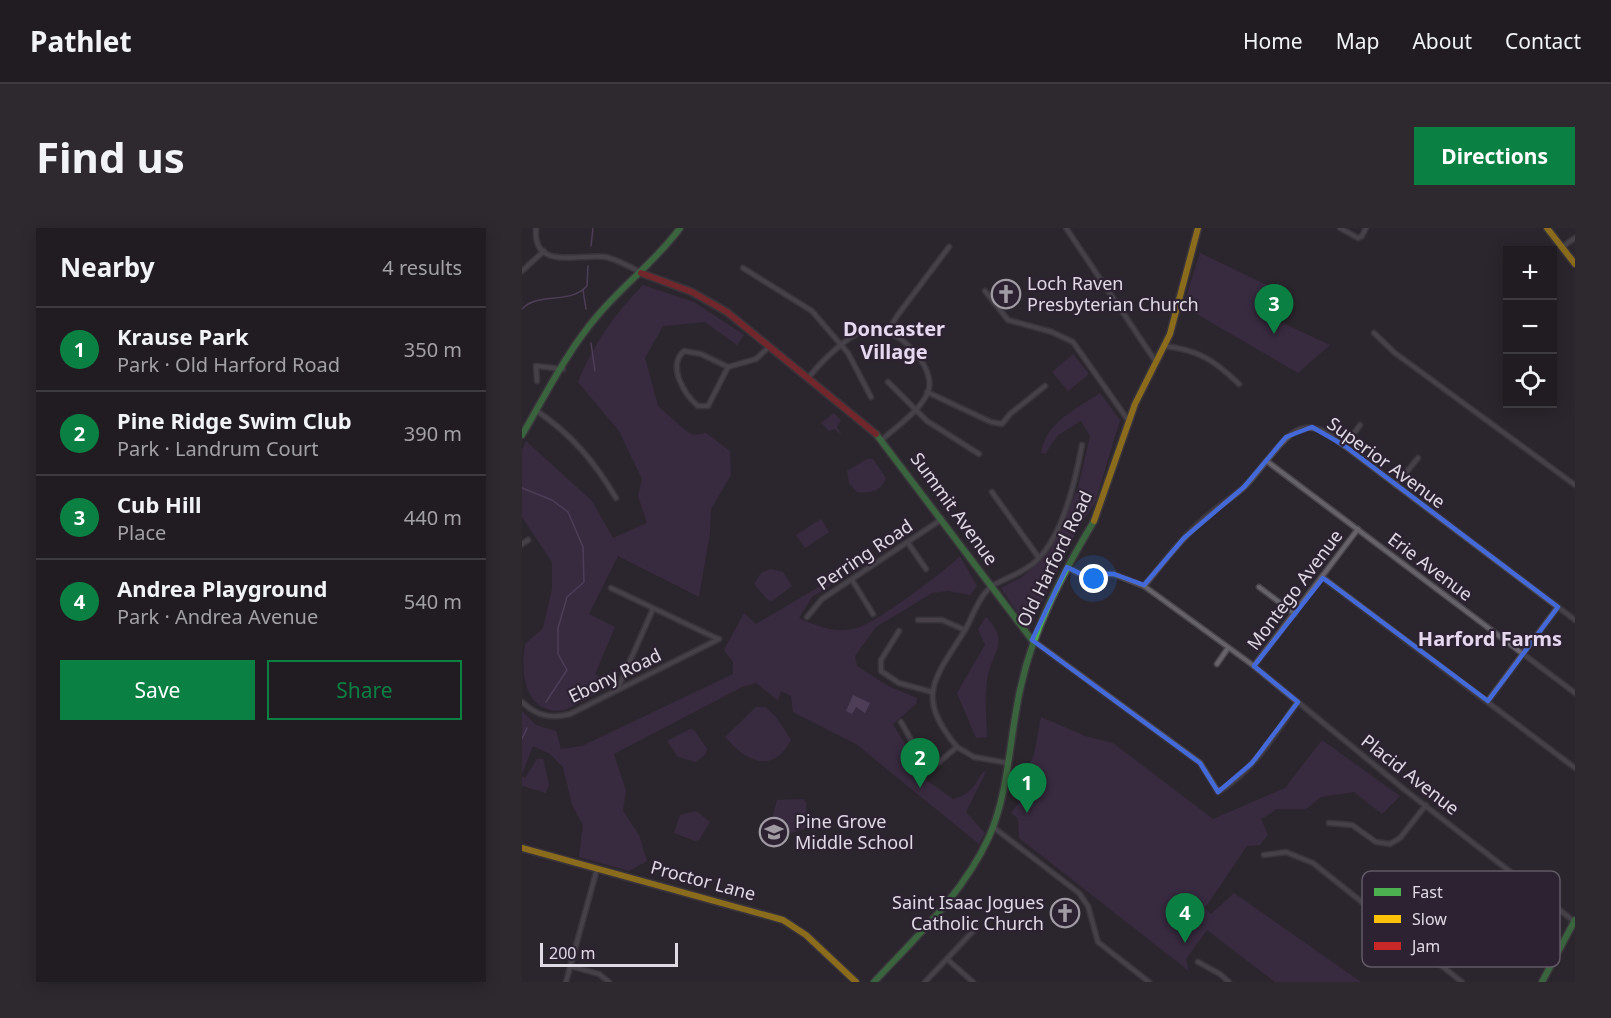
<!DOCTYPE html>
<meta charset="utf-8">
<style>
:root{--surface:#201c22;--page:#2d292f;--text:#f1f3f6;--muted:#a2a1a5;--line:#3d3a40;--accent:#0b8043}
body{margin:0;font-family:"Noto Sans",sans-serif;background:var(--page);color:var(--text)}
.controls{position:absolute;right:18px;top:18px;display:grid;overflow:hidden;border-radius:0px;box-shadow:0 3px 15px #0003}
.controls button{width:54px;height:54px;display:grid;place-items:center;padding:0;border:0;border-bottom:2px solid var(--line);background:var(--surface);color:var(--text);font:30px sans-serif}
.scale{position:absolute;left:18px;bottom:15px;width:138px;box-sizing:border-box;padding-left:6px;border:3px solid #e0dae4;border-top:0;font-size:16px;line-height:21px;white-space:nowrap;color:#e0dae4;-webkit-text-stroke:4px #2c2232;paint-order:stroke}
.you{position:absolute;left:572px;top:351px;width:21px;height:21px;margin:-15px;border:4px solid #fff;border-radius:50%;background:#1a73e8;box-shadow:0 0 0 9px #1a73e833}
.badge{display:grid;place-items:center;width:39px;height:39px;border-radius:50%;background:var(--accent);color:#fff;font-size:20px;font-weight:700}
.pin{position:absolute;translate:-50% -50px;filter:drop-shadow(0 2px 3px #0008)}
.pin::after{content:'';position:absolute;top:32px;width:21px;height:18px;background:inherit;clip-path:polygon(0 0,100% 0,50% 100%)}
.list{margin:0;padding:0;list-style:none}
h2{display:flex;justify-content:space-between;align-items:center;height:78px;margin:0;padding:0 24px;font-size:26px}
h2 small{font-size:20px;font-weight:400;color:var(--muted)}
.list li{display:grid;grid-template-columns:39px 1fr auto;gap:18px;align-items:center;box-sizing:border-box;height:84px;padding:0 24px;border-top:2px solid var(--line)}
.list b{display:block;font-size:22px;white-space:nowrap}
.list p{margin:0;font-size:20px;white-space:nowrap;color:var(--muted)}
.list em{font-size:20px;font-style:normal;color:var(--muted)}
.actions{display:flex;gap:12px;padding:18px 24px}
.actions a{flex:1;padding:14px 0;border:2px solid var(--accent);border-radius:0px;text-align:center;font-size:21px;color:var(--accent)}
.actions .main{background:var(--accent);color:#fff}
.icon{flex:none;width:33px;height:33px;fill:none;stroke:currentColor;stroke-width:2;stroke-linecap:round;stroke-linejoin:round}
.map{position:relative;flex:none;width:1053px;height:754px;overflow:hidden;border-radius:0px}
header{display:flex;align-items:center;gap:36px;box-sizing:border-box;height:84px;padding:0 30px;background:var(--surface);border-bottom:2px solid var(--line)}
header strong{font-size:28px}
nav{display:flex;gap:33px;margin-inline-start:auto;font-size:21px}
.intro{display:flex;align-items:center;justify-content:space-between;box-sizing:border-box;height:144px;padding:0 36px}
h1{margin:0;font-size:42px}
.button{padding:15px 27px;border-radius:0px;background:var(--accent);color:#fff;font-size:21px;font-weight:700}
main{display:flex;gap:36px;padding:0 36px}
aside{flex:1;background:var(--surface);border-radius:0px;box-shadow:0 3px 15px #0003}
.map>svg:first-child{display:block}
</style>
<header>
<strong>Pathlet</strong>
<nav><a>Home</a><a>Map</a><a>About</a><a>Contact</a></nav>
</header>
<div class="intro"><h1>Find us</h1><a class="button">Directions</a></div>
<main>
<aside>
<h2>Nearby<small>4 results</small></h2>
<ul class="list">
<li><span class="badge">1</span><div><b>Krause Park</b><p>Park · Old Harford Road</p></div><em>350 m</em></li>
<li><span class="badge">2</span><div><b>Pine Ridge Swim Club</b><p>Park · Landrum Court</p></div><em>390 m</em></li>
<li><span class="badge">3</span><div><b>Cub Hill</b><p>Place</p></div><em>440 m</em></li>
<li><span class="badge">4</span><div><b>Andrea Playground</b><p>Park · Andrea Avenue</p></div><em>540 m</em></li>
</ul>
<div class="actions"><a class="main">Save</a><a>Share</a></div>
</aside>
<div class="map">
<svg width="1053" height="754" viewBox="0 0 1053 754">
<rect width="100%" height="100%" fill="#2b262e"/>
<g fill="#482f56">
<polygon points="678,25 768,68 756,93 808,117 776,145 661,78"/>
<path d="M121,57L172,74L222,107L215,117L183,94L141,98L123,130L136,178L164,203L172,207L184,205L208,223L209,247L189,281L188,305L177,369L96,328L67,386L93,399L73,446L84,453L83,460C70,467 56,477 42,482C33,484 27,482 20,479C0,467 0,438 3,416L21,400L30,361V334L0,289V222L4,213L70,273L91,310L125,295L116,268L120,251L97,203L56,154C73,114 91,88 121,57Z"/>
<polygon points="551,126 567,146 546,163 530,144"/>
<path d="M578,165L598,192L573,275L556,300L507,402L479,360L500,349L528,323L556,260L568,208L559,193L536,207L523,226L519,225C524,194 553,182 578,165Z"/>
<polygon points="312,185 319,192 315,199 320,207 312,201 307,203 299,195"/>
<path d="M345,231H351L364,250C359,263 348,266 335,264L327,255L325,243Z"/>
<polygon points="299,291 307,304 283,320 274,307"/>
<path d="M438,328L455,358L448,367L427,363L410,365L354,399L333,428L335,438L366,458L395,470L394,476L371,496L404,552L431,571C447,568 453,557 461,544H464L444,584L463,605L457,616L334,516L271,484L269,468L259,463L256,472L234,455L220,459L92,526L104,563L101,583L117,607L125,633L107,643L57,629L61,597L50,577L41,539L28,526L11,518L0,546V483L14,497L34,503L39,521L60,518L211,446V434L202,422L222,385L234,396L317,347L310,356L290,369L277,390C297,399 314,406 335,400C352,396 424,343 438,328Z"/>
<polygon points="249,341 261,344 270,358 250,373 246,372 232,356 239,345"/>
<path d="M464,389C490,415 468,425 465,453C462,471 465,491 465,509L454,510L435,465L463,417L456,401Z"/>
<path d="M234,479H243L254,489L269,512C250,548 223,532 203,509Z"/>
<polygon points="519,489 563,508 591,515 691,591 763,560 800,512 878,568 860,586 832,564 799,569 784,581 755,581 739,591 746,607 738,617 725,618 683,680 689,686 712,665 839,754 753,754 685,702 664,731 667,743 497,610 496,590 489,585 496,576 495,560 512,527"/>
<polygon points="168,501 172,502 185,521 183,527 173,534 156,529 145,513"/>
<polygon points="15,531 21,531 27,556 24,565 0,558 0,548 3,550"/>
<polygon points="281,571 284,575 285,600 269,605 258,600 251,587 255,572"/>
<polygon points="174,583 188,594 177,612 173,613 152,605 158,587"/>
</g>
<polygon fill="#785a8b" points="331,467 348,475 343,485 334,479 330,486 324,483"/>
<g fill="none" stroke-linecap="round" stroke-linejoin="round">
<g stroke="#785a8b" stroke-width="1.5">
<polyline points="69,18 71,0"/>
<polyline points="61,62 64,81"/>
<path d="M0,81C15,64 48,77 65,58L66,38"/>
<polyline points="69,115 73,143"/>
<polyline points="0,260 30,272 46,284 61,319 62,354 45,369 36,400 36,426 45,442 24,474"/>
<polyline points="0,511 5,500"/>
</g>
<g stroke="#49444b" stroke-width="7">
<g id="street">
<path d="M14,0C10,44 60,25 84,29C96,32 107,38 118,44"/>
<polyline points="544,0 634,134"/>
<polyline points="818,0 836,10 840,8 844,0"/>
<polyline points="1040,19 1053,10"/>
<polyline points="221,40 290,83 326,125 349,169"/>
<polyline points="0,43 22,23"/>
<polyline points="463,63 486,92 530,104 551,114 606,192"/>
<polyline points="366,103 375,88 427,19"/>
<polyline points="852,105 873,125 1053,257"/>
<path d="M642,118C677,122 692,132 717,156"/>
<path d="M162,123L179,126L206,139L186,178H176C162,166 145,138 162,123Z"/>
<polyline points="206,139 234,131 247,119"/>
<path d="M287,149C299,134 328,104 348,101C372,96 416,138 406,164C398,183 376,197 361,211"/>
<polyline points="15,153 14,138 41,141"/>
<polyline points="366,154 405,193 457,226"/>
<polyline points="405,164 469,194 480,196 488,186 523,158"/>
<path d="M15,183C50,207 72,233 94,270"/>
<polyline points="823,218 838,197"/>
<polyline points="746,234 1053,465"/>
<polyline points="874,257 896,230"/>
<polyline points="470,264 517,330"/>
<polyline points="386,315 404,341"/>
<polyline points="0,316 6,312"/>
<polyline points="545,339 557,345 592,346 622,358 732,438 883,562 1053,694"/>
<polyline points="801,350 1053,540"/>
<polyline points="330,352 351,386"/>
<path d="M622,358C643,332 664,304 691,283C702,274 714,267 724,257C737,244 762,206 778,201C796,195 809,208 823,218L1053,392"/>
<polyline points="737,359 773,386"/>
<polyline points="89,360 196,411"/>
<polyline points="285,389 300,371 420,291"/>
<polyline points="396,392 420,392 443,402"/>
<polyline points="377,403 359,432 359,443 377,455 410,464"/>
<path d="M510,412L678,535L696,564C730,545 753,506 776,474"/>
<polyline points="695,436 706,420"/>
<polyline points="732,438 836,301"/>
<polyline points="96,460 131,381"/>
<polyline points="966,473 1036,379"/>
<path d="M0,474C15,488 29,491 48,486L197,411"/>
<polyline points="379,494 400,531 406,536 416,535 435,519 452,529 486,535"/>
<path d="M435,519C392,467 413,451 443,402C450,390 454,376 463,365L469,358C485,350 505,343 517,330C541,305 554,250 560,217"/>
<polyline points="807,595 830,597 854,614 868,616 878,610 904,577"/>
<polyline points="471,599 557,665 566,678 576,714 627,754"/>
<polyline points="742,627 764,624 791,635 940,754"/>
<polyline points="425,731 451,754"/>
<polyline points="676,734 698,746 707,754"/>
<polyline points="48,738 77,746 87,754"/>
<polyline points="44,754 75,641"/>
<polyline points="403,754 454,700"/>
</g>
</g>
<g stroke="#49444b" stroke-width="9">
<g id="fast">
<polyline points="354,206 510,412"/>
<path d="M0,207C24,166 45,123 76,87C102,56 134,33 158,0"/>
<path d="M352,754C394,709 441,666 467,609C488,561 487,508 499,458C512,398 541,345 572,293"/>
<polyline points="1020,754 1053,692"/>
</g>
</g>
<g stroke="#49444b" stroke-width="9">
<g id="slow">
<polyline points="1025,0 1053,36"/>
<polyline points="572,293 613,176 648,106 676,0"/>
<polyline points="0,620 261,692 284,707 334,754"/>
</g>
</g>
<g stroke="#49444b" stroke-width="9">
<polyline id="jam" points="119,45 170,64 205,84 354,206"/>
</g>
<use href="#street" stroke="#66626a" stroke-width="4"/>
<use href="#fast" stroke="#4caf50" stroke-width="6"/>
<use href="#slow" stroke="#ffc107" stroke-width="6"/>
<use href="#jam" stroke="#c62828" stroke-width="6"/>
</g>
<path d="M0 0H1053V754H0ZM790,199L823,218L1036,379L966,473L801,350L732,438L776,474L730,535L696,564L678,535L510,412L545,339L557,345L592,346L622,357L662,310L722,259L764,209Z" fill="#2b262e" fill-opacity=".55" fill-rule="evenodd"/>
<path fill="none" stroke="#446ada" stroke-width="4.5" stroke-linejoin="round" d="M790,199L823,218L1036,379L966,473L801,350L732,438L776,474L730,535L696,564L678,535L510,412L545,339L557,345L592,346L622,357L662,310L722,259L764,209Z"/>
<defs>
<g id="church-ring" transform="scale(1.5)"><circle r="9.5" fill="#2c2232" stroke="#a19ba4" stroke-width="1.5"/><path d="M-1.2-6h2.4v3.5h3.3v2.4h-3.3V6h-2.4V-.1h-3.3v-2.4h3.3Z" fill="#a19ba4"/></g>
<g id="school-ring" transform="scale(1.5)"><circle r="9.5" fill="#2c2232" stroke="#a19ba4" stroke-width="1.5"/><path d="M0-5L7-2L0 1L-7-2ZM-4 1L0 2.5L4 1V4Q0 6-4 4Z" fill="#a19ba4"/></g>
</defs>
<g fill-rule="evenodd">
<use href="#church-ring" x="484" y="66"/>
<use href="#school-ring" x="252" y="604"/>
<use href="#church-ring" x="543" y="685"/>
</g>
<g text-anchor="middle" stroke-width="4.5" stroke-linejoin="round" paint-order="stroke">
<g font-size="18" fill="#e0dae4" stroke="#2c2232" text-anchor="start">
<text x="505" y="62">Loch Raven<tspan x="505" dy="21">Presbyterian Church</tspan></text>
<text x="273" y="600">Pine Grove<tspan x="273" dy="21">Middle School</tspan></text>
<text x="522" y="681" text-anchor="end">Saint Isaac Jogues<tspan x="522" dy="21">Catholic Church</tspan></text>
</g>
<g font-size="18" fill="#e0dae4" stroke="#2c2232">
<text transform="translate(864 235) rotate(36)" y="6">Superior Avenue</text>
<text transform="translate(432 281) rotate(54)" y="6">Summit Avenue</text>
<text transform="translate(343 327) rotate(-34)" y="6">Perring Road</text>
<text transform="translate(533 331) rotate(-64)" y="6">Old Harford Road</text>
<text transform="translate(908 339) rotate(37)" y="6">Erie Avenue</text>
<text transform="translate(773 362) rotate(-53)" y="6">Montego Avenue</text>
<text transform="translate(93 448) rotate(-26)" y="6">Ebony Road</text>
<text transform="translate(888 547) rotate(38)" y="6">Placid Avenue</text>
<text transform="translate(181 653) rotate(15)" y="6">Proctor Lane</text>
</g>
<g font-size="20" font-weight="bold" fill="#e6d8ee" stroke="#2c2232">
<text x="372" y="108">Doncaster<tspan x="372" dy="23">Village</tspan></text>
<text x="968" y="418">Harford Farms</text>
</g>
</g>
<rect x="840" y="643" width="198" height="96" rx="9" fill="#2c2232" stroke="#625967" stroke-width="1.5"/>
<rect x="852" y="660" width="27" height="8" fill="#4caf50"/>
<rect x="852" y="687" width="27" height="8" fill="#ffc107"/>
<rect x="852" y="714" width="27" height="8" fill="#c62828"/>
<g font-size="16" fill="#e0dae4">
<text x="890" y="670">Fast</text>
<text x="890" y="697">Slow</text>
<text x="890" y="724">Jam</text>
</g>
</svg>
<div class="controls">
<button>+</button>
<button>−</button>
<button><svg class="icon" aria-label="locate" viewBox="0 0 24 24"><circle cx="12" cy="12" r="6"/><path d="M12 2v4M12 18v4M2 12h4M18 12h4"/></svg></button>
</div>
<div class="scale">200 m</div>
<div class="you"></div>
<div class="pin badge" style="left:505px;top:585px">1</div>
<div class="pin badge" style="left:398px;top:560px">2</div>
<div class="pin badge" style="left:752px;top:106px">3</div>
<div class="pin badge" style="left:663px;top:715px">4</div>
</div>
</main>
